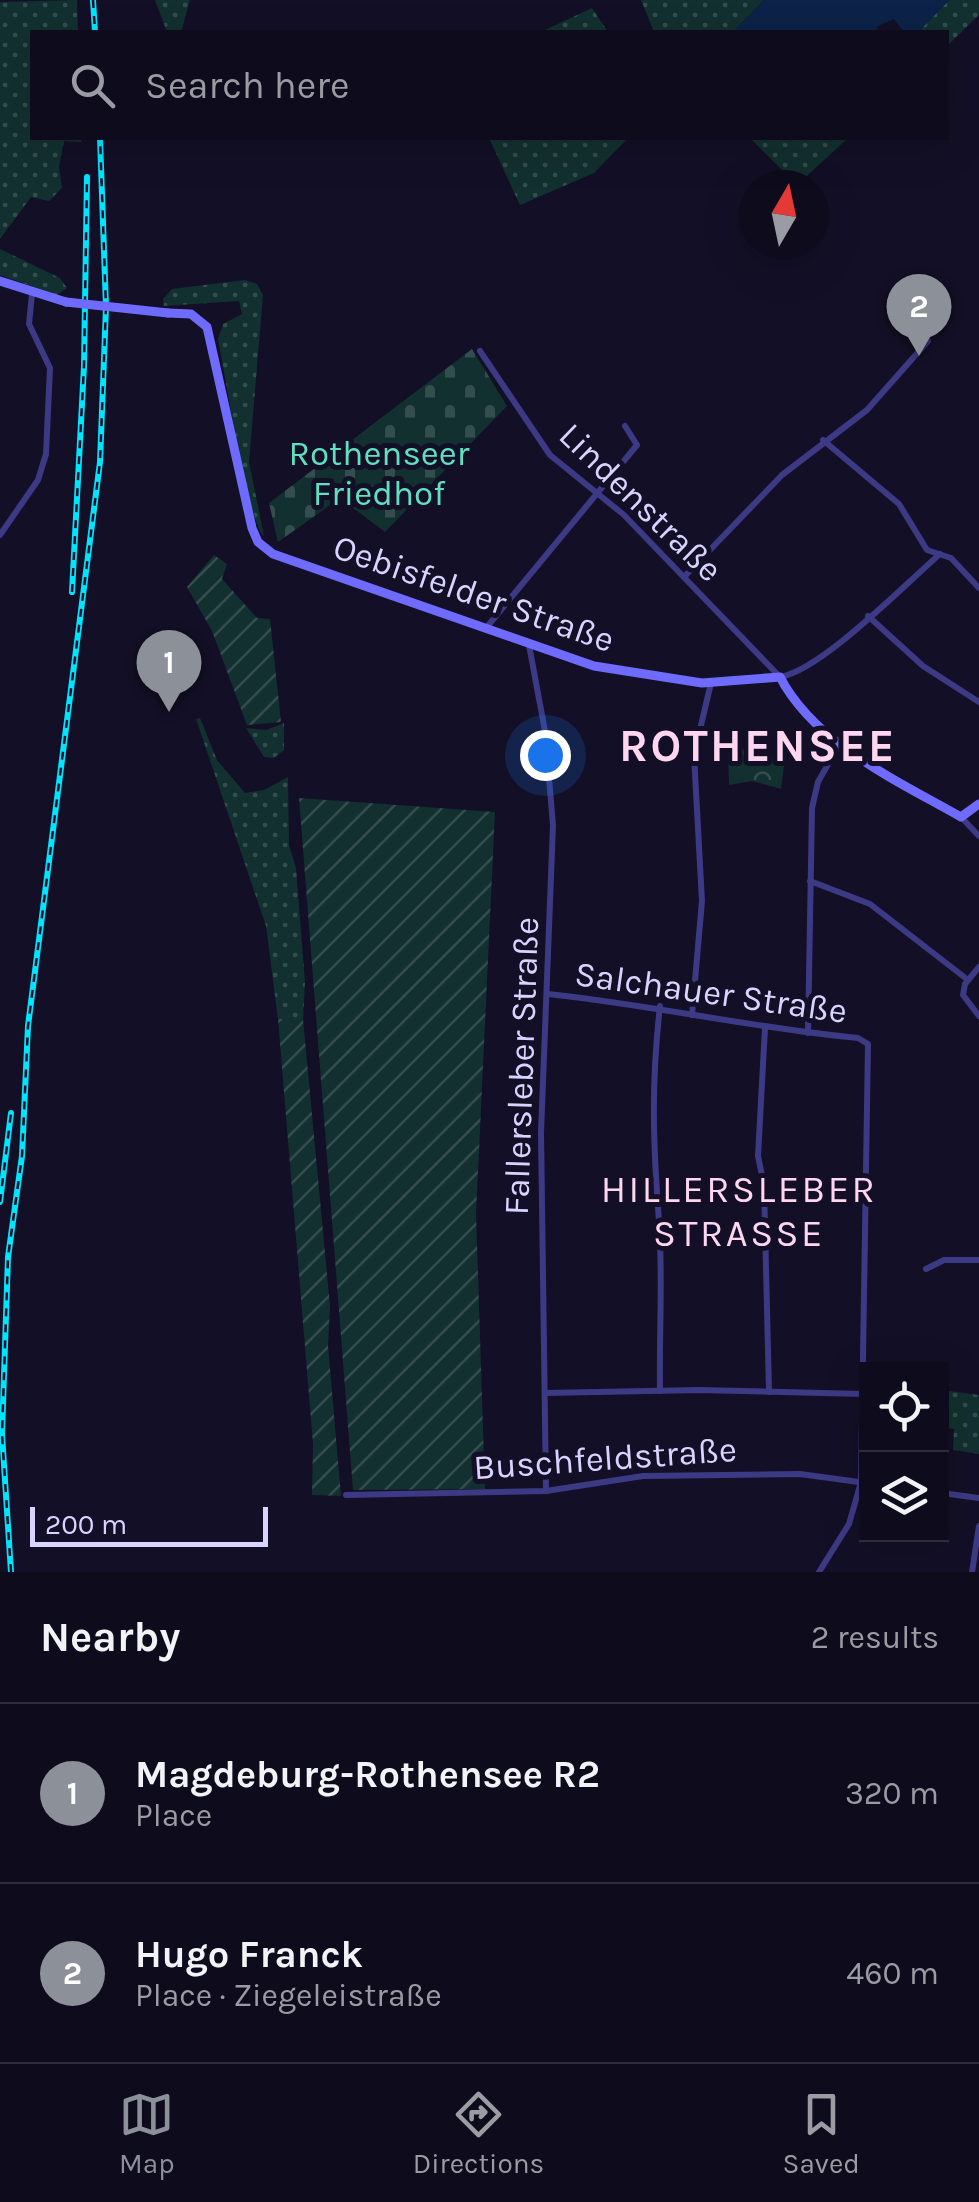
<!DOCTYPE html>
<meta charset="utf-8">
<style>
:root{--surface:#0e0b1c;--page:#171425;--text:#f1f3f6;--muted:#9b9ba3;--line:#2e2b3b;--accent:#8c9099}
body{margin:0;font-family:Karla,sans-serif;background:var(--page);color:var(--text)}
.controls{position:absolute;right:30px;bottom:30px;display:grid;overflow:hidden;border-radius:0px;box-shadow:0 10px 40px #0002}
.controls button{width:90px;height:90px;display:grid;place-items:center;padding:0;border:0;border-bottom:2px solid var(--line);background:var(--surface);color:var(--text);font:50px sans-serif}
.compass{position:absolute;left:739px;top:170px;width:90px;height:90px;border-radius:50%;background:var(--surface);box-shadow:0 10px 40px #0002;rotate:9deg}
.scale{position:absolute;left:30px;bottom:25px;width:238px;box-sizing:border-box;padding-left:10px;border:5px solid #d9d4ff;border-top:0;font-size:28px;line-height:35px;white-space:nowrap;color:#d9d4ff;-webkit-text-stroke:8px #130f26;paint-order:stroke}
.you{position:absolute;left:545px;top:755px;width:35px;height:35px;margin:-25px;border:8px solid #fff;border-radius:50%;background:#1a73e8;box-shadow:0 0 0 15px #1a73e833}
.badge{display:grid;place-items:center;width:65px;height:65px;border-radius:50%;background:var(--accent);color:#fff;font-size:32px;font-weight:700}
.pin{position:absolute;translate:-50% -82px;filter:drop-shadow(0 2px 5px #0008)}
.pin::after{content:'';position:absolute;top:52px;width:35px;height:30px;background:inherit;clip-path:polygon(0 0,100% 0,50% 100%)}
.list{margin:0;padding:0;list-style:none}
h2{display:flex;justify-content:space-between;align-items:center;height:130px;margin:0;padding:0 40px;font-size:42px}
h2 small{font-size:32px;font-weight:400;color:var(--muted)}
.list li{display:grid;grid-template-columns:65px 1fr auto;gap:30px;align-items:center;box-sizing:border-box;height:180px;padding:0 40px;border-top:2px solid var(--line)}
.list b{display:block;font-size:38px;white-space:nowrap}
.list p{margin:0;font-size:32px;white-space:nowrap;color:var(--muted)}
.list em{font-size:32px;font-style:normal;color:var(--muted)}
.icon{flex:none;width:55px;height:55px;fill:none;stroke:currentColor;stroke-width:2;stroke-linecap:round;stroke-linejoin:round}
.map{position:relative;flex:none;width:979px;height:1572px;overflow:hidden}
.search{position:absolute;background:var(--surface);box-shadow:0 10px 40px #0002;left:30px;right:30px;top:30px;height:110px;display:flex;align-items:center;gap:25px;box-sizing:border-box;padding:0 35px;border-radius:0px;color:var(--muted);font-size:38px}
.sheet{height:490px;background:var(--surface)}
nav{display:flex;justify-content:space-around;align-items:center;box-sizing:border-box;height:140px;border-top:2px solid var(--line);background:var(--surface);font-size:28px;color:var(--muted)}
nav a{display:grid;justify-items:center;gap:5px}
nav .on{color:var(--accent)}
.map>svg:first-child{display:block}
</style>
<div class="map">
<svg width="979" height="1572" viewBox="0 0 979 1572">
<defs>
<pattern id="grass-dots" width="8" height="8" patternUnits="userSpaceOnUse" patternTransform="scale(2.5)"><rect width="8" height="8" fill="#12302f"/><path d="M2 2h.1M6 6h.1" fill="none" stroke="#344d4e" stroke-width="1.8" stroke-linecap="round"/></pattern>
<pattern id="cemetery-stones" width="16" height="16" patternUnits="userSpaceOnUse" patternTransform="scale(2.5)"><rect width="16" height="16" fill="#12302f"/><path d="M2 7V4a2 2 0 0 1 4 0v3zM10 15v-3a2 2 0 0 1 4 0v3z" fill="#344d4e"/></pattern>
<pattern id="park-crowns" width="20" height="18" patternUnits="userSpaceOnUse" patternTransform="scale(2.5)"><rect width="20" height="18" fill="#12302f"/><path d="M2 6a3 3 0 1 1 6 0M12 15a3 3 0 1 1 6 0" fill="none" stroke="#344d4e"/></pattern>
<pattern id="garden-furrows" width="10" height="10" patternUnits="userSpaceOnUse" patternTransform="scale(2.5)"><rect width="10" height="10" fill="#12302f"/><path d="M-1 1l2-2M0 10L10 0M9 11l2-2" fill="none" stroke="#344d4e"/></pattern>
</defs>
<rect width="100%" height="100%" fill="#130f26"/>
<g fill="url(#grass-dots)">
<polygon points="77,0 78,32 32,32 32,138 81,138 81,142 64,141 59,167 62,188 49,201 31,197 0,239 0,2"/>
<polygon points="155,0 190,0 181,32 167,32"/>
<polygon points="641,0 764,0 733,32 654,32"/>
<polygon points="949,0 979,0 979,15 947,46 946,32 918,32"/>
<polygon points="592,8 608,32 541,32"/>
<polygon points="489,138 628,138 594,173 520,205"/>
<polygon points="750,138 848,138 797,185"/>
<polygon points="0,249 60,278 67,288 57,295 0,275"/>
<path d="M245,280L257,284L263,295L249,462L264,536C249,527 224,368 218,339L223,324L242,314L239,301L164,306L163,299L172,289Z"/>
<polygon points="200,718 217,760 245,793 264,790 288,777 289,845 296,868 305,983 303,1019 278,1019 266,926 196,719"/>
<polygon points="284,723 284,750 274,758 264,757 246,728 266,730"/>
<polygon points="942,1390 979,1395 979,1454 953,1450 954,1429 942,1427"/>
</g>
<polygon fill="url(#cemetery-stones)" points="472,349 507,406 385,532 340,498 278,542 269,503"/>
<polygon fill="url(#park-crowns)" points="736,746 785,758 781,789 752,781 729,785 728,753"/>
<g fill="url(#garden-furrows)">
<polygon points="214,555 227,564 222,579 257,618 270,619 281,722 247,725 212,631 187,587"/>
<polygon points="299,798 495,812 476,1214 485,1489 353,1490"/>
<polygon points="278,1019 303,1019 330,1306 328,1345 341,1496 312,1495 313,1444"/>
</g>
<polygon fill="#0c2248" points="764,0 949,0 918,32 904,32 894,19 878,26 876,32 733,32"/>
<g fill="none" stroke-linecap="round" stroke-linejoin="round">
<g stroke="#3d3a85" stroke-width="6">
<path d="M480,351L550,455L624,515L780,677C822,670 905,584 940,554"/>
<polyline points="823,440 899,504 927,550 951,558 979,588"/>
<polyline points="0,535 38,480 46,454 50,368 29,324 32,294"/>
<polyline points="684,577 782,475 867,410 928,341"/>
<polyline points="868,616 923,666 979,702"/>
<polyline points="486,628 637,445 625,426"/>
<polyline points="529,645 545,731 553,825 541,1133 546,1491"/>
<polyline points="961,817 979,836"/>
<polyline points="810,881 870,904 968,980"/>
<polyline points="979,967 965,984 963,995 979,1016"/>
<path d="M548,994C652,1005 753,1028 858,1038L868,1044L861,1482L849,1524L819,1572"/>
<polyline points="692,1015 702,901 694,755 711,683"/>
<polyline points="765,1028 758,1156 764,1185 769,1392"/>
<polyline points="808,1033 812,808 818,782 840,743"/>
<polyline points="926,1269 944,1260 979,1260"/>
<path d="M660,1391C659,1335 663,1277 659,1221C653,1143 651,1085 660,1006"/>
<polyline points="545,1393 699,1390 863,1394"/>
<polyline points="942,1493 979,1498"/>
<polyline points="346,1495 546,1491 643,1476 800,1474 866,1483"/>
<polyline points="972,1572 979,1526"/>
</g>
<g stroke="#6f6bff" stroke-width="9">
<polyline points="0,281 66,302"/>
<path d="M168,313L191,314L207,327L252,528L258,542L273,554L594,666L702,683L780,677C815,744 898,781 961,817L979,804"/>
</g>
<g stroke="#00e5ff" stroke-width="6">
<g id="rail">
<polyline points="93,0 95,32"/>
<polyline points="72,592 84,366 87,177"/>
<polyline points="0,1202 11,1113"/>
<polyline points="11,1572 2,1434 8,1257 22,1156 28,1026 100,462 106,307 100,138"/>
</g>
</g>
<use href="#rail" stroke="#130f26" stroke-width="2.5" stroke-dasharray="8" stroke-linecap="butt"/>
<polyline stroke="#6f6bff" stroke-width="9" points="66,302 168,313"/>
</g>
<g text-anchor="middle" stroke-width="10" stroke-linejoin="round" paint-order="stroke">
<g font-size="35" fill="#5fe0c0" stroke="#130f26">
<text x="379" y="465">Rothenseer<tspan x="379" dy="40">Friedhof</tspan></text>
</g>
<g font-size="35" fill="#d9d4ff" stroke="#130f26">
<text transform="translate(641 502) rotate(44)" y="12">Lindenstraße</text>
<text transform="translate(474 593) rotate(19)" y="12">Oebisfelder Straße</text>
<text transform="translate(711 992) rotate(8)" y="12">Salchauer Straße</text>
<text transform="translate(521 1066) rotate(-88)" y="12">Fallersleber Straße</text>
<text transform="translate(605 1458) rotate(-4)" y="12">Buschfeldstraße</text>
</g>
<g font-size="38" letter-spacing="2.5" fill="#ffd6f0" stroke="#130f26">
<text x="739" y="1202">HILLERSLEBER<tspan x="739" dy="44">STRASSE</tspan></text>
</g>
<g font-size="45" font-weight="bold" letter-spacing="2.5" fill="#ffd6f0" stroke="#130f26">
<text x="758" y="761">ROTHENSEE</text>
</g>
</g>
</svg>
<div class="controls">
<button><svg class="icon" aria-label="locate" viewBox="0 0 24 24"><circle cx="12" cy="12" r="6"/><path d="M12 2v4M12 18v4M2 12h4M18 12h4"/></svg></button>
<button><svg class="icon" aria-label="layers" viewBox="0 0 24 24"><path d="M12 4l9 5-9 5-9-5zM3 14l9 5 9-5"/></svg></button>
</div>
<svg class="compass" viewBox="-18 -18 36 36"><path d="M0-13l5 13h-10z" fill="#e53935"/><path d="M0 13l5-13h-10z" fill="#9b9ba3"/></svg>
<div class="scale">200 m</div>
<div class="you"></div>
<div class="pin badge" style="left:169px;top:712px">1</div>
<div class="pin badge" style="left:919px;top:356px">2</div>
<div class="search"><svg class="icon" aria-label="search" viewBox="0 0 24 24"><circle cx="10" cy="10" r="6"/><path d="M15 15l6 6"/></svg>Search here</div>
</div>
<section class="sheet">
<h2>Nearby<small>2 results</small></h2>
<ul class="list">
<li><span class="badge">1</span><div><b>Magdeburg-Rothensee R2</b><p>Place</p></div><em>320 m</em></li>
<li><span class="badge">2</span><div><b>Hugo Franck</b><p>Place · Ziegeleistraße</p></div><em>460 m</em></li>
</ul>
</section>
<nav>
<a class="on"><svg class="icon" aria-label="map" viewBox="0 0 24 24"><path d="M3 6l6-2 6 2 6-2v14l-6 2-6-2-6 2zM9 4v14M15 6v14"/></svg>Map</a>
<a><svg class="icon" aria-label="directions" viewBox="0 0 24 24"><path d="M12 3l9 9-9 9-9-9zM9 14v-3h6M13 9l2 2-2 2"/></svg>Directions</a>
<a><svg class="icon" aria-label="saved" viewBox="0 0 24 24"><path d="M7 4h10v16l-5-4-5 4z"/></svg>Saved</a>
</nav>
